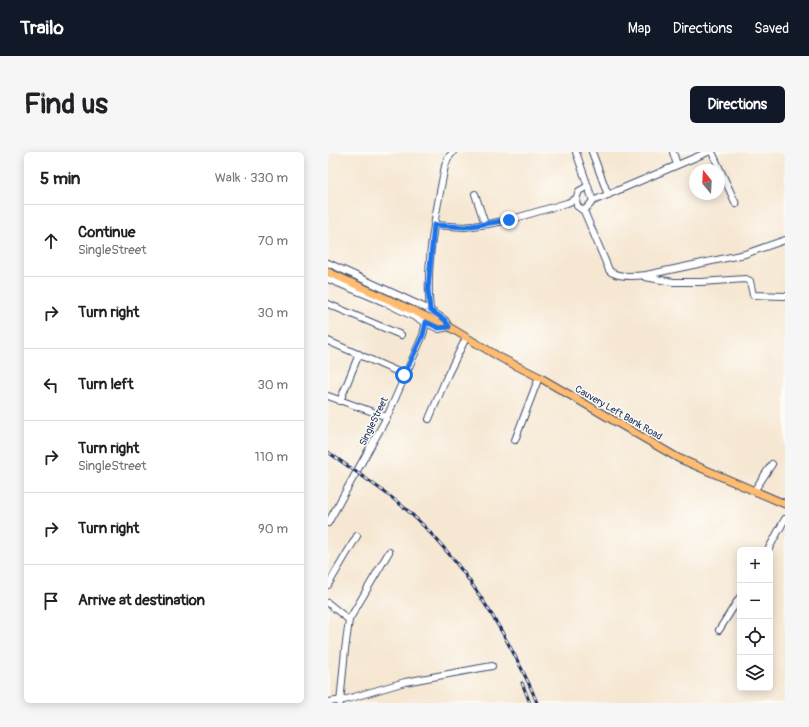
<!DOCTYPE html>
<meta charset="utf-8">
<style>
:root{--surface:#fff;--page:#f6f6f6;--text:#202124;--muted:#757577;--line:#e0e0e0;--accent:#111827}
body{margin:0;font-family:Pangolin,sans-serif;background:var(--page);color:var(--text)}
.controls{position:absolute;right:12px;bottom:12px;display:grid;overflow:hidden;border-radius:6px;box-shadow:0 2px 10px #0003}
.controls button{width:36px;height:36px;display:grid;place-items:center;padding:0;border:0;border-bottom:1px solid var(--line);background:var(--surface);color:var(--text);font:20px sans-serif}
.compass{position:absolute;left:361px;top:12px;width:36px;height:36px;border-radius:50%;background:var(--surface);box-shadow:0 2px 10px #0003;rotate:342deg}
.stop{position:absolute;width:12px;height:12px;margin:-9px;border:3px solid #1a73e8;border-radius:50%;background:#fff}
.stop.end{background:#1a73e8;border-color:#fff;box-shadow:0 1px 4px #0008}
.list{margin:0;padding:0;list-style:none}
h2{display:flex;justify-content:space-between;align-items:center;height:52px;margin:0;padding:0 16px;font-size:17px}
h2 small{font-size:13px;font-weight:400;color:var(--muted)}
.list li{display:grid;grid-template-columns:26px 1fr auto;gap:12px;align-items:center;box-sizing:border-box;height:72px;padding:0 16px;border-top:1px solid var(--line)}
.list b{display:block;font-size:15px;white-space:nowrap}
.list p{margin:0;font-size:13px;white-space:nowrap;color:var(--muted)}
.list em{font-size:13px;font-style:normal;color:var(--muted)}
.icon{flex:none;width:22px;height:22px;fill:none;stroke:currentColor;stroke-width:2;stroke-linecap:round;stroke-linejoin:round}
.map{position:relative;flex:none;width:457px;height:551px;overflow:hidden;border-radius:6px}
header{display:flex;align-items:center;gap:24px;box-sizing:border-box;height:56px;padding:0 20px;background:var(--accent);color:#fff}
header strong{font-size:19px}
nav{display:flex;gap:22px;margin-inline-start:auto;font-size:14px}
.intro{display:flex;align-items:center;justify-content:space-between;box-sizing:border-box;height:96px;padding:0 24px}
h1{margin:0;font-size:28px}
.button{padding:10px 18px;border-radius:6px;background:var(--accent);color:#fff;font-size:14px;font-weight:700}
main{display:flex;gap:24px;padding:0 24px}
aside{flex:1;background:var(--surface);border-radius:6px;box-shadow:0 2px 10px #0003}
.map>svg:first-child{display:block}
</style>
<header>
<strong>Trailo</strong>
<nav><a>Map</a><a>Directions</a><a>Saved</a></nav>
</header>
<div class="intro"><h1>Find us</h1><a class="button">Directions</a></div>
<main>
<aside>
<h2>5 min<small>Walk · 330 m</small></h2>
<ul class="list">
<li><svg class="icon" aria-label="ahead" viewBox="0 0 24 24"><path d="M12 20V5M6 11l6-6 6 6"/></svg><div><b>Continue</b><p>SingleStreet</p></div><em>70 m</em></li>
<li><svg class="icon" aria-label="right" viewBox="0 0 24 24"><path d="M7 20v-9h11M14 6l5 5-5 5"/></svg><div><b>Turn right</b></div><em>30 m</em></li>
<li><svg class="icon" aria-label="left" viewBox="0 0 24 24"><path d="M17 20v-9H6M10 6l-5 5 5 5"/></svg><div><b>Turn left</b></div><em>30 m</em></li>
<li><svg class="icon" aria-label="right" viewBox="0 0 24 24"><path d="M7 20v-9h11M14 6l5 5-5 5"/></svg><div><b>Turn right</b><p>SingleStreet</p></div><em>110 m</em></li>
<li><svg class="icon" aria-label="right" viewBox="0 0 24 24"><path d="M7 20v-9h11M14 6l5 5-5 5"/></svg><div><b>Turn right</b></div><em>90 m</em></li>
<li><svg class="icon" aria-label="arrive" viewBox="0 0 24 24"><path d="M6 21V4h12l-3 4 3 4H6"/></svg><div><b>Arrive at destination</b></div></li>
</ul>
</aside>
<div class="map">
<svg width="457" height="551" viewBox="0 0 457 551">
<rect width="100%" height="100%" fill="#fdfcf7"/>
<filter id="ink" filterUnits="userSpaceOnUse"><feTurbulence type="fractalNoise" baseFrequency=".025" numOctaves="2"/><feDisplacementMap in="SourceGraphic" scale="8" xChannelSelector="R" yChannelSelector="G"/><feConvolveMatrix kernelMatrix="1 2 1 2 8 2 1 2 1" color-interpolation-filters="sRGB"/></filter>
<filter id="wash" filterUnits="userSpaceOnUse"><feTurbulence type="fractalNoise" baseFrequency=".012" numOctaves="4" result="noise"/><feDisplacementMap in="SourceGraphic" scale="16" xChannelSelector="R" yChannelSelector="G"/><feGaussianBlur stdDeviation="0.9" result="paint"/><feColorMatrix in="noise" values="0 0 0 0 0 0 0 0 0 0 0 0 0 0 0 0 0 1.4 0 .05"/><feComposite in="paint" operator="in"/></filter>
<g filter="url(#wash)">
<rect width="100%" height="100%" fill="#f6e7d2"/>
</g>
<g filter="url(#ink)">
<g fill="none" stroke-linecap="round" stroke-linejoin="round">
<g stroke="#3c4b6f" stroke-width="8">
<g id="minor">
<polyline points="248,0 265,49"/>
<polyline points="264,0 280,43"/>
<polyline points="345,0 349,13"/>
<polyline points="384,0 408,52"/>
<polyline points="147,42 157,72"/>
<path d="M248,47L249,54L256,59L281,118C287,126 309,124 318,123L417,102L457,88"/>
<polyline points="256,59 265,49 380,0"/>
<polyline points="106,73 137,75 160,72 181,68 239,51 248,47 251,39 260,34"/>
<polyline points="0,111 102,158 117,168 121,175 111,177 56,150 0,127"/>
<polyline points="317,125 345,130 373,130 418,127 422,129 425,143 457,144"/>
<polyline points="0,152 73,183"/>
<path d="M102,158C97,110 108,61 117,14L120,6L125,0"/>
<polyline points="0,189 77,223"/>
<polyline points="0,244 59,265"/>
<polyline points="12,249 31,202"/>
<polyline points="101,267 120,222 138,186"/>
<polyline points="187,288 211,225"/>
<polyline points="426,339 444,312"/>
<polyline points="0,371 59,265 95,183 98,170"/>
<polyline points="440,398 457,367"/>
<polyline points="0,433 29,384"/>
<polyline points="0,451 21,468 17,498 12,551"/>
<polyline points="21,468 61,400"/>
<polyline points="391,478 412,445"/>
<polyline points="0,550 16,548 77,530 164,514"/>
</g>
</g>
<g stroke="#3c4b6f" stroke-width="9">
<polyline id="major" points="0,120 121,175 173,206 211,225 350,306 457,352"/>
</g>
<use href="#minor" stroke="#fff" stroke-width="6"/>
<use href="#major" stroke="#fdbc6f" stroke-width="7"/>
<g stroke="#1b2f5e" stroke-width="3">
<g id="rail">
<path d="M0,300C26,319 55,337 79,358C124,398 159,450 187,504C195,519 203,535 209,551"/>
<polyline points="194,531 202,551"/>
</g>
</g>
<use href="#rail" stroke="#fdfcf7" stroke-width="1.5" stroke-dasharray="4.5" stroke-linecap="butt"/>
</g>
</g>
<g fill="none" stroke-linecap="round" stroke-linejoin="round" filter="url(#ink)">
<polyline stroke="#1a73e8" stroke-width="5" points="76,223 95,183 98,170 111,176 121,175 117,168 102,158 100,137 106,73 137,75 181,68"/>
</g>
<g text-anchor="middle" stroke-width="3" stroke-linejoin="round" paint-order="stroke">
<g font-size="10" fill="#1b2f5e" stroke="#fdfcf7">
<text transform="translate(291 260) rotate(30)" y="4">Cauvery Left Bank Road</text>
<text transform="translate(45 269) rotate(-64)" y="4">SingleStreet</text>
</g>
</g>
</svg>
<div class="controls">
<button>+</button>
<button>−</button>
<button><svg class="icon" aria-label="locate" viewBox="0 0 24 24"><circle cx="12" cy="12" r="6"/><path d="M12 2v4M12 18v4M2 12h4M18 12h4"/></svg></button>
<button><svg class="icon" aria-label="layers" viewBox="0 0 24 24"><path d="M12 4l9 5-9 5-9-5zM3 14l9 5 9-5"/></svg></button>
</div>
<svg class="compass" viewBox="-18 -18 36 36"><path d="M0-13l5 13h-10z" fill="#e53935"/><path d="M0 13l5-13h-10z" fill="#757577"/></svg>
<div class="stop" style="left:76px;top:223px"></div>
<div class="stop end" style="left:181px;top:68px"></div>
</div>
</main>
